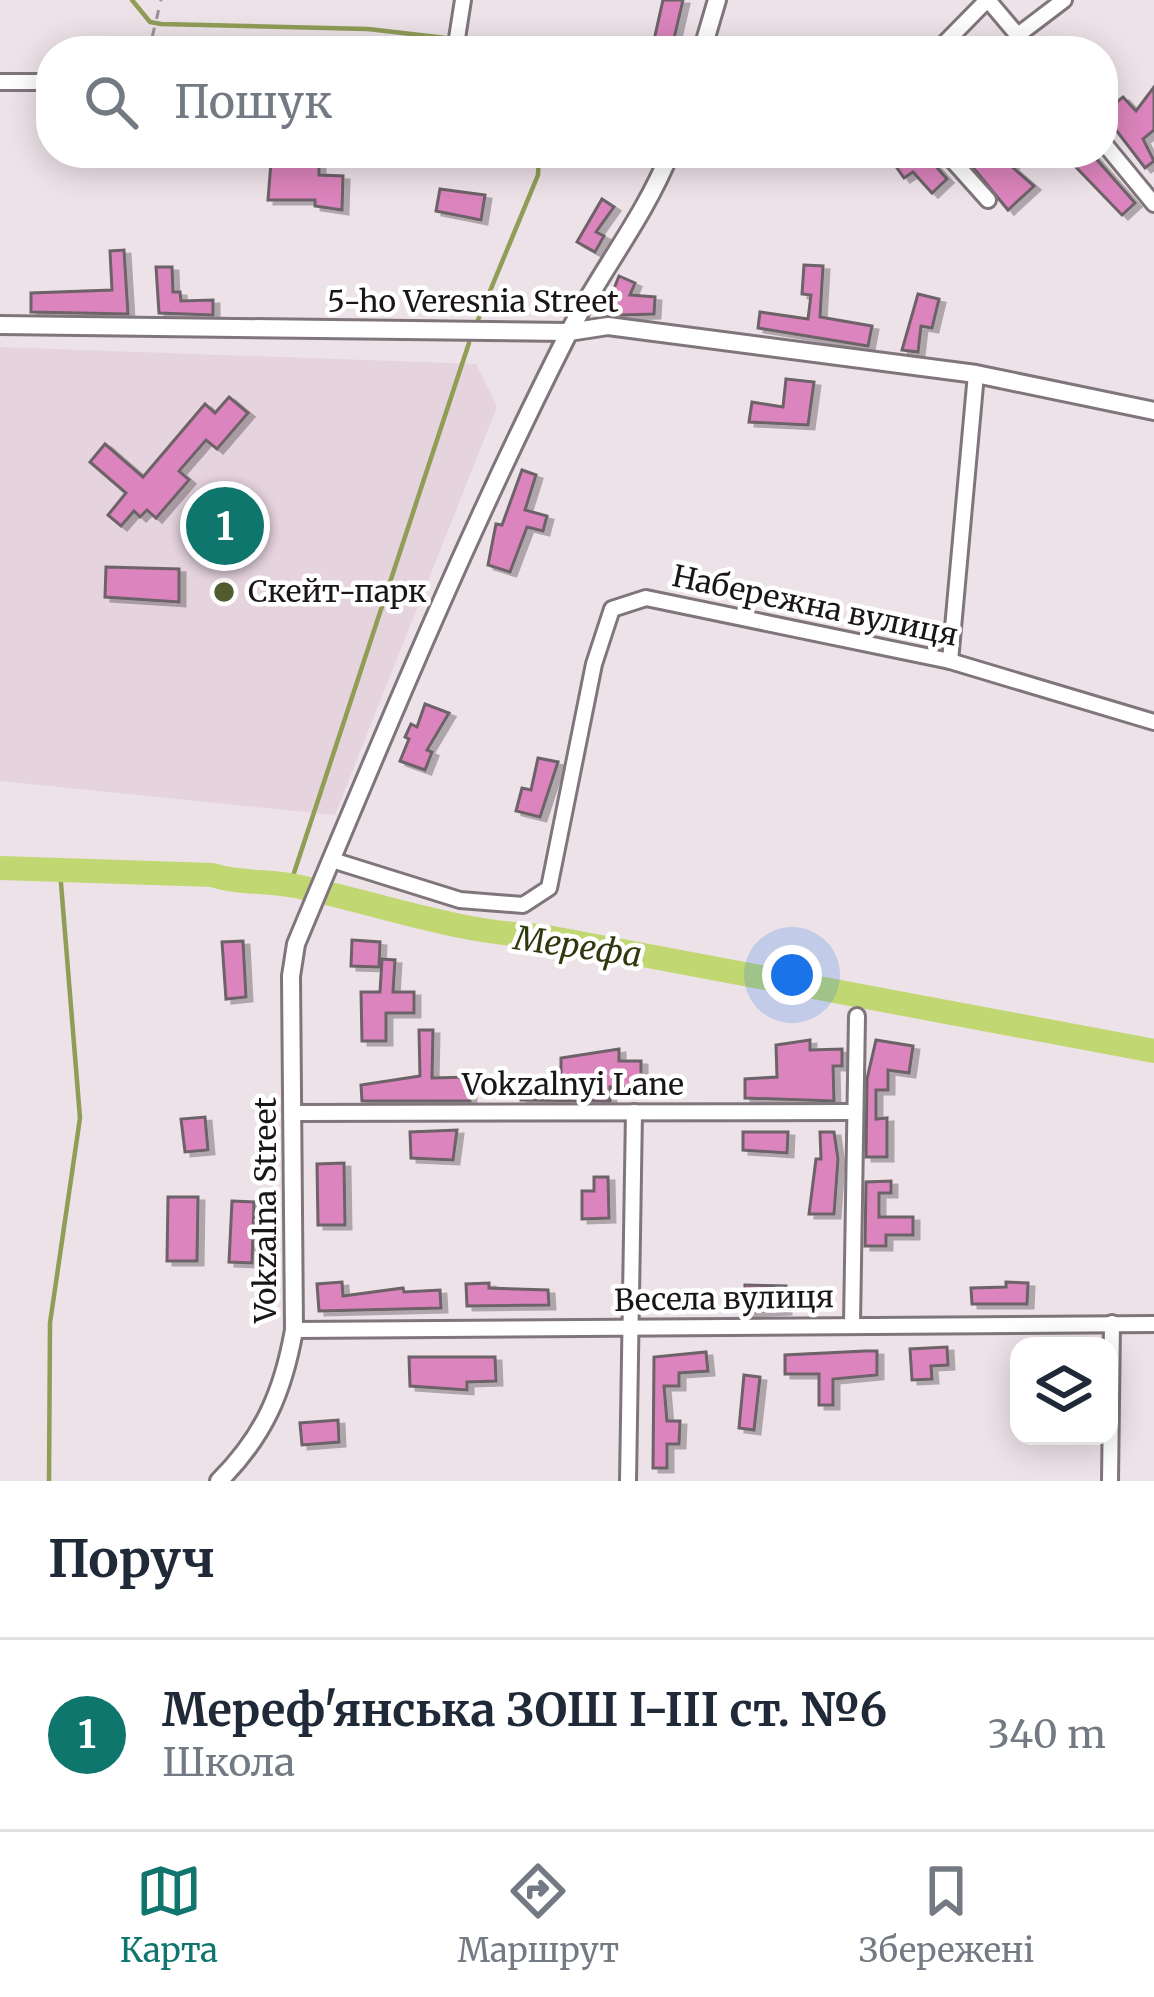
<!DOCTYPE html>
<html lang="uk">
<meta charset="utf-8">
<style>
:root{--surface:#fff;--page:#f6f6f7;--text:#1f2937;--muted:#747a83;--line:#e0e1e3;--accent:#0f766e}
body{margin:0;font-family:Merriweather,serif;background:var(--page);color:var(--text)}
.controls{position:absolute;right:36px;bottom:36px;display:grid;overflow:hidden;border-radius:24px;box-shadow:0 6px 30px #0003}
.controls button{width:108px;height:108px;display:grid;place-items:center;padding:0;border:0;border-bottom:3px solid var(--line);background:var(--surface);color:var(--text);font:60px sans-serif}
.you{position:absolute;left:792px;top:975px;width:42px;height:42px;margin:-30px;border:9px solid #fff;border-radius:50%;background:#1a73e8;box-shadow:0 0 0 18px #1a73e833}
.badge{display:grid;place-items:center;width:78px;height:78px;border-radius:50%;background:var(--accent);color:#fff;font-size:39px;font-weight:700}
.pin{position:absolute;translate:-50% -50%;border:6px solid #fff;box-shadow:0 3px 12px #0006}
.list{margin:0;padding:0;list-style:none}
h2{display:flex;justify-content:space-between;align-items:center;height:156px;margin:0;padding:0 48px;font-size:51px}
h2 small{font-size:39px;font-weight:400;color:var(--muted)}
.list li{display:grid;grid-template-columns:78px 1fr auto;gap:36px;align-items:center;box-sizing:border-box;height:192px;padding:0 48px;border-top:3px solid var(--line)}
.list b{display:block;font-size:45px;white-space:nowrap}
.list p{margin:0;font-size:39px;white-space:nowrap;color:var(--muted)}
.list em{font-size:39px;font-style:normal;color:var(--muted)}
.icon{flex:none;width:66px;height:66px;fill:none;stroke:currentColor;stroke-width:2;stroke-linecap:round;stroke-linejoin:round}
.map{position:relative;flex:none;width:1154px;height:1481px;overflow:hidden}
.search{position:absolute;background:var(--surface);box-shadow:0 6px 30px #0003;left:36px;right:36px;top:36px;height:132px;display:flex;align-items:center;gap:30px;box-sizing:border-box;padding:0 42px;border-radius:48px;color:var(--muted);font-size:45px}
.sheet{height:348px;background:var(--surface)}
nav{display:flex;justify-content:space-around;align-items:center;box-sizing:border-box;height:168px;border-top:3px solid var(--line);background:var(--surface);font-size:33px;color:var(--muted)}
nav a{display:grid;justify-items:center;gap:6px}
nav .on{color:var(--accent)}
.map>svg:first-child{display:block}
</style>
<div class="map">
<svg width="1154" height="1481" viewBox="0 0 1154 1481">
<defs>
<filter id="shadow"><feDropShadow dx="6" dy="4" stdDeviation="0" flood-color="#0004"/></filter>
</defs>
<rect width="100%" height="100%" fill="#ede2e8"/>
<polygon fill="#e5d3dd" points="0,347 476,364 497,407 335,815 0,781"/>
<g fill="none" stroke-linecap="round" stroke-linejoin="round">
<g stroke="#8f9d57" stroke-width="4.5">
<polyline points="132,0 150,22 161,24 368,29 446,38"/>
<polyline points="469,41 497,51"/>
<polyline points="478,320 538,175 539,153"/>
<polyline points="290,885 469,343"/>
<polyline points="49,1481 50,1323 80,1118 60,871"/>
</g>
<path stroke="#c1d772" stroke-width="24" d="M0,868L212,875C240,884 266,880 295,886C378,903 456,933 542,936L1154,1051"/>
</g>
<g fill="#dc84bd" stroke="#6c6268" stroke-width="3" filter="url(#shadow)">
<polygon points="663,0 683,0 672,47 654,40"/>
<polygon points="1154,87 1154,130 1143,139 1154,161 1145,168 1103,113 1123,97 1136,111"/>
<polygon points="298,153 319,153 319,175 343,176 342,210 315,206 315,200 268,200 271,162 298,163"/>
<polygon points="895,153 924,153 947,179 932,193 913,172 904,178 890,158"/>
<polygon points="969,153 1023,153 1011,166 1034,186 1008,210 966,159"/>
<polygon points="1078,153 1091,153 1135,203 1122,215 1069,160"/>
<polygon points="440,189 485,195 481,220 436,211"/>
<polygon points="602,199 614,207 596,232 604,236 595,252 577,242"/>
<polygon points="124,250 128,314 31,312 31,293 112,290 110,251"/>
<polygon points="804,265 823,266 820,317 872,326 868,346 758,328 760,312 808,319 811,295 802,294"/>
<polygon points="156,267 172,267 173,292 180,292 181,301 213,300 213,315 159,313"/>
<polygon points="619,276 635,283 630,295 655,297 654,314 622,315 606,309"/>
<polygon points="918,294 939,299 932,328 921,326 918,352 902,350"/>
<polygon points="786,379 814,382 808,425 749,422 752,402 783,407"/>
<polygon points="229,397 248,413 217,449 206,440 179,471 189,480 156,518 147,510 140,517 134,511 121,526 108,515 126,493 90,462 105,444 143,477 205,404 215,413"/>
<polygon points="522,470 536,475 525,510 547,516 543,531 527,527 510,572 488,565 496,524 502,525"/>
<polygon points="106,567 179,569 179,602 105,597"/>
<polygon points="425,704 449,713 427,750 432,752 425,770 400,761 409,739 405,737 411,724 417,727"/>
<polygon points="538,758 558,762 540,817 516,811 522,788 531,790"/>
<polygon points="352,940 380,942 379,967 351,966"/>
<polygon points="243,941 246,997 226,999 222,942"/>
<polygon points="382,959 395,960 393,992 414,992 414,1013 386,1013 386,1041 362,1041 361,992 380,992"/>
<polygon points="419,1030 433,1030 432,1078 470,1077 470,1101 362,1101 361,1085 420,1076"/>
<polygon points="810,1040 810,1050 842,1049 842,1066 833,1066 834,1101 745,1098 745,1079 777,1077 776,1045"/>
<polygon points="876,1040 913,1046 909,1073 888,1070 888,1090 876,1090 876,1119 887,1118 887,1157 866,1157 867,1079"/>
<polygon points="619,1049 619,1061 641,1061 641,1086 610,1087 610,1101 521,1100 521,1079 561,1078 561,1058"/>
<polygon points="205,1117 208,1150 185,1152 181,1119"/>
<polygon points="457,1130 453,1160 411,1158 410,1132"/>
<polygon points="743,1132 788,1132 787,1153 743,1150"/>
<polygon points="820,1132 834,1132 838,1159 834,1214 809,1214 816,1159 821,1159"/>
<polygon points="344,1163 345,1225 318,1225 317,1164"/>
<polygon points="594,1177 608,1177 609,1218 582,1219 582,1191 594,1191"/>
<polygon points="891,1181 891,1193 879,1193 879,1217 913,1217 913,1235 886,1235 886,1246 865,1246 866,1182"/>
<polygon points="168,1197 198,1197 197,1261 167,1261"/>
<polygon points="232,1201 254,1202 252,1263 229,1262"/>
<polygon points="342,1282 343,1296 403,1288 404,1292 440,1290 441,1308 319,1311 317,1284"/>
<polygon points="1006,1282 1028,1283 1027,1304 972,1304 971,1288 1006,1287"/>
<polygon points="489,1283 489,1288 548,1290 549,1305 467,1306 466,1284"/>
<polygon points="745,1285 786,1286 785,1310 744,1312"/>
<polygon points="947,1347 948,1365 931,1366 932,1379 912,1380 910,1349"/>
<polygon points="865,1351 877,1351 877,1375 833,1379 833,1405 819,1405 819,1374 785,1374 785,1355"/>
<polygon points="706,1352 708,1371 679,1373 679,1386 664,1386 667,1421 680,1421 679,1444 667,1444 667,1468 653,1468 654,1357"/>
<polygon points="409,1357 495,1357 496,1381 467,1382 467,1390 410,1386"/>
<polygon points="744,1375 760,1377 754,1430 739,1428"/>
<polygon points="338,1420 339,1442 302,1445 300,1423"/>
</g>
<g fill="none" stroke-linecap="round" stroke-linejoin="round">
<g stroke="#7f757b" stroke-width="20">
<g id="minor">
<polyline points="988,0 1031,51"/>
<polyline points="1018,35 1064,0"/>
<polyline points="455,51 463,0"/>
<polyline points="937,51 987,0"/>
<polyline points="0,82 51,82"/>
<polyline points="1103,142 1154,204"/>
<polyline points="946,153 988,200"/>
<polyline points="950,661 976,374"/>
<polyline points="332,860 460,900 523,905 549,888 594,664 612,609 646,598 950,661 1154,722"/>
<polyline points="293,1113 853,1112"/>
<polyline points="852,1324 857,1016"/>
<polyline points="294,1330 1154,1324"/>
<polyline points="628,1481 634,1112"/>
<polyline points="1110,1481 1112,1323"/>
</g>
</g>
<g stroke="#7f757b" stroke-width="22">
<g id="tertiary">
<polyline points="702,51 717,0"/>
<polyline points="0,325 569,332 608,326 976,374 1154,411"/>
<path d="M219,1481C264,1436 283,1392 294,1330L291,976L296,944C381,741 467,533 567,336C599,273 644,218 670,153"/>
</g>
</g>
<polyline stroke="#9b9297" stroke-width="3" stroke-dasharray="9 9" stroke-linecap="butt" points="142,51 152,38 161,0"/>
<use href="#minor" stroke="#fff" stroke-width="14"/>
<use href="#tertiary" stroke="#fff" stroke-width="16"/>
</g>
<circle fill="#515b2b" stroke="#fff" stroke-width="4.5" cx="224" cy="592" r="12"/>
<g text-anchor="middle" stroke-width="9" stroke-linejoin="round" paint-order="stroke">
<g font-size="30" fill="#191518" stroke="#fff">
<text x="473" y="312">5-ho Veresnia Street</text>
<text transform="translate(815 606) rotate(12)" y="10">Набережна вулиця</text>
<text x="573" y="1095">Vokzalnyi Lane</text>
<text transform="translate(266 1210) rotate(-90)" y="10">Vokzalna Street</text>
<text transform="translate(724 1299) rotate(-1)" y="10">Весела вулиця</text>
</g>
<g font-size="30" fill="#191518" stroke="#fff" text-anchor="start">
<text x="248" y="602">Скейт-парк</text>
</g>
<g font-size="33" font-style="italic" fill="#30380d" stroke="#fff">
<text transform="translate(578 946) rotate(8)" y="12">Мерефа</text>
</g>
</g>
</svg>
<div class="controls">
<button><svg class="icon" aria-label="layers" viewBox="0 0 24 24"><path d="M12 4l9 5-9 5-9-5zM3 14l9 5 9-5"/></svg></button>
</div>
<div class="you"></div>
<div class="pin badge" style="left:225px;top:526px">1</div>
<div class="search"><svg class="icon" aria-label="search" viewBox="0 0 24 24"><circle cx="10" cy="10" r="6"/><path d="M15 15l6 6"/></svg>Пошук</div>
</div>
<section class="sheet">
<h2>Поруч<small></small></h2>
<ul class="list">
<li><span class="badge">1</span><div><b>Мереф'янська ЗОШ І-ІІІ ст. №6</b><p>Школа</p></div><em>340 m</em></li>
</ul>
</section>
<nav>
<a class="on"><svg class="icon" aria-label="map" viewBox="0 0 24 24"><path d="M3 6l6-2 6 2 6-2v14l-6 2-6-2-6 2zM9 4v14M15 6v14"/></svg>Карта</a>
<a><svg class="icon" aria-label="directions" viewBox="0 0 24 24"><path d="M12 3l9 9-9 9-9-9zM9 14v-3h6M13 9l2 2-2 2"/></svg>Маршрут</a>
<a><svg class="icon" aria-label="saved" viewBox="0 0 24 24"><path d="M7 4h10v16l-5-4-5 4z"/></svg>Збережені</a>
</nav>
